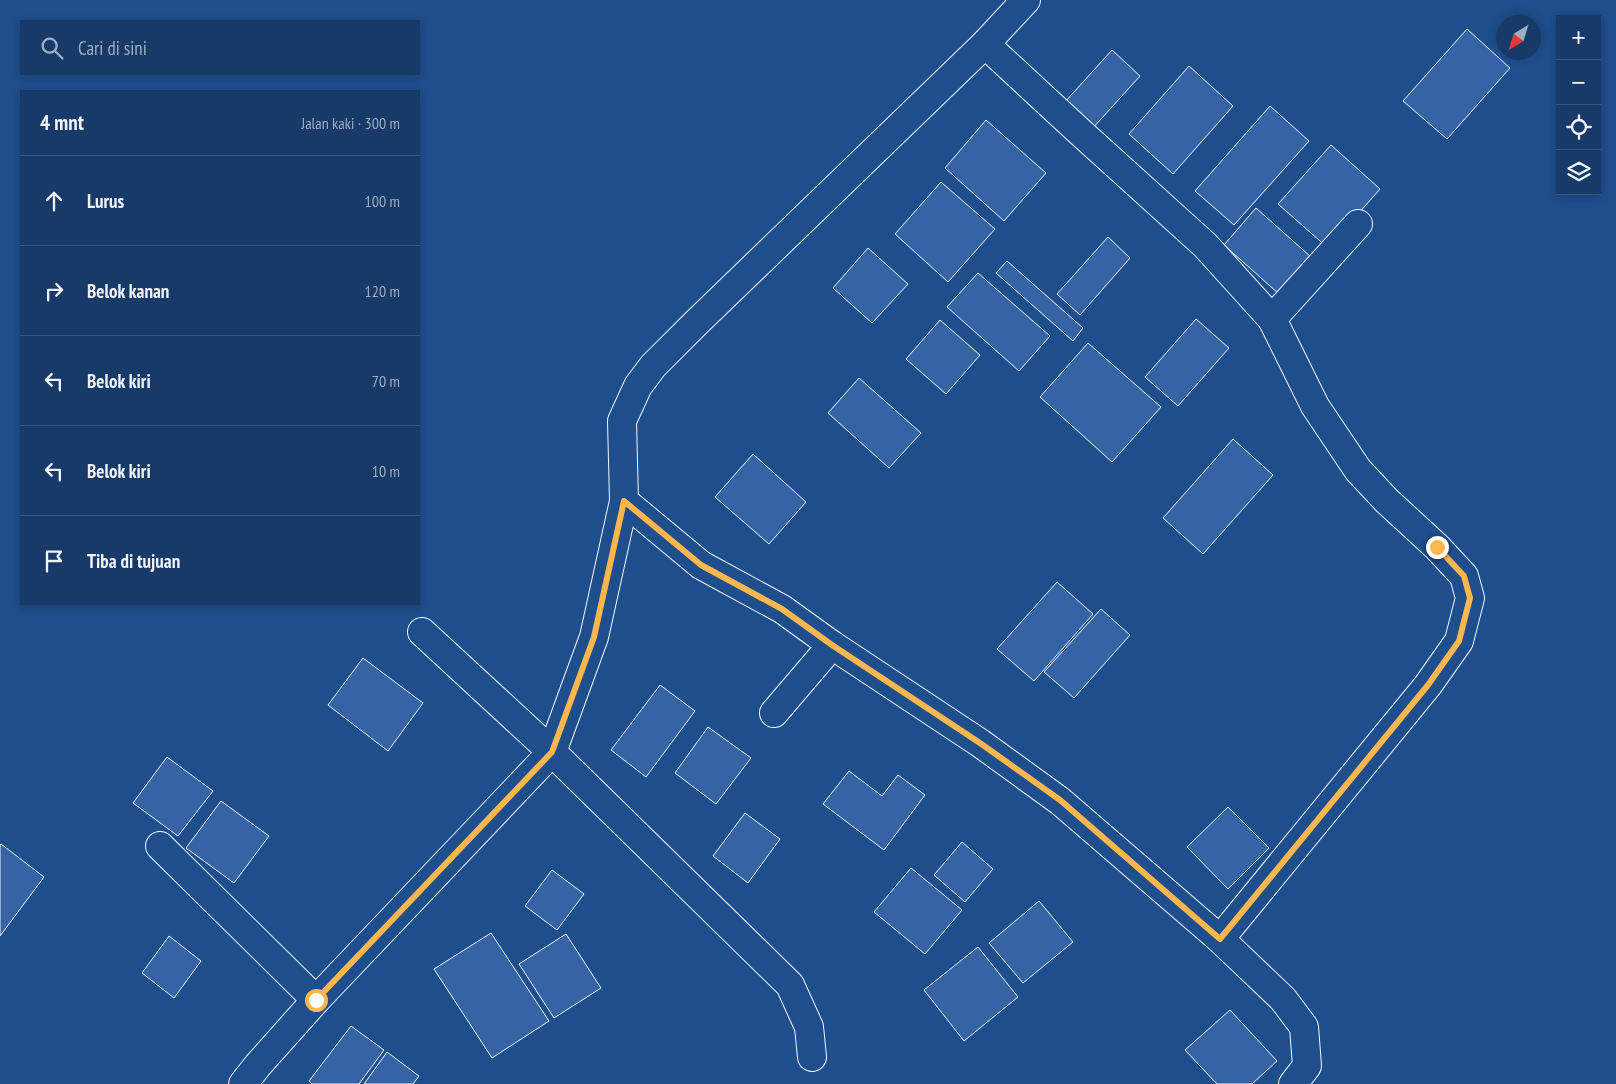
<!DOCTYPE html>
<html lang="id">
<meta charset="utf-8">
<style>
:root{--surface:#173a69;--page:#244571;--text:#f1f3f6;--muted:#9eadc0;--line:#36547d}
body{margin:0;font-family:"PT Sans Narrow",sans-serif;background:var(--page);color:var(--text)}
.controls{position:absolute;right:15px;top:15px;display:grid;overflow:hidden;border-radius:0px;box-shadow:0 2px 8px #0003}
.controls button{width:45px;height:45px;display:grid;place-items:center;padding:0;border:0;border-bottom:1px solid var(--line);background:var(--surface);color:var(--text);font:25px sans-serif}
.compass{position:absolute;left:1496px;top:15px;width:45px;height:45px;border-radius:50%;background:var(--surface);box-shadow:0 2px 8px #0003;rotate:218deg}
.stop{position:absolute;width:15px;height:15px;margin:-11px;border:4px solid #ffb74d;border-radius:50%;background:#fff}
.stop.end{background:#ffb74d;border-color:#fff;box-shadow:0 1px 5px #0008}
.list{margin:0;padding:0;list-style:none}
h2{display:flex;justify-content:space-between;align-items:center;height:65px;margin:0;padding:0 20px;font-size:21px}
h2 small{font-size:16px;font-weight:400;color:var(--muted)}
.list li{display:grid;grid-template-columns:32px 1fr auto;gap:15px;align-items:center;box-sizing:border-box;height:90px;padding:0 20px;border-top:1px solid var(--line)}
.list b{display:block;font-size:19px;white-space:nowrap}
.list em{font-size:16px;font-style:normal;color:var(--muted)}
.icon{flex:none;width:28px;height:28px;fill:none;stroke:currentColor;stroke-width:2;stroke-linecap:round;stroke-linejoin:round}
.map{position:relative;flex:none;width:1616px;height:1084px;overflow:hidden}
.search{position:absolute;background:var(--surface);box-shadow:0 2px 8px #0003;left:20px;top:20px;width:400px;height:55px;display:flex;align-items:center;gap:12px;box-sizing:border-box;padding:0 18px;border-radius:0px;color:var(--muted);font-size:19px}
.panel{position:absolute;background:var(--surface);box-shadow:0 2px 8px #0003;left:20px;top:90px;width:400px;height:515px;border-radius:0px}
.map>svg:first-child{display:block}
</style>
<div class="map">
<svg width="1616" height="1084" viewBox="0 0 1616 1084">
<rect width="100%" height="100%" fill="#1f4e8c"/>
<g fill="#3563a3" stroke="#f2f6ff">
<polygon points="1467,29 1510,68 1447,139 1403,101"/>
<polygon points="1112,50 1140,76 1092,129 1064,103"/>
<polygon points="1189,66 1233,106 1173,174 1129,134"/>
<polygon points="1270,106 1309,141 1234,225 1195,191"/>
<polygon points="986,120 1046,173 1004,221 945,168"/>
<polygon points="1331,145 1380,189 1328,248 1278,204"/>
<polygon points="941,182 995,229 948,282 895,234"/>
<polygon points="1256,208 1311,257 1279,294 1224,245"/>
<polygon points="1108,237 1130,258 1080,315 1057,294"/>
<polygon points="868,248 908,284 872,323 833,288"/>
<polygon points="1007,261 1083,328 1073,341 996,273"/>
<polygon points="978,273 1050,336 1019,371 947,307"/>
<polygon points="1196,319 1229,348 1178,406 1145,377"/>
<polygon points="940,320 980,355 946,394 906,359"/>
<polygon points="1088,343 1161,407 1112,462 1040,397"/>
<polygon points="859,378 921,433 889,468 828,413"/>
<polygon points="1233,439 1273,475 1203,554 1163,518"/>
<polygon points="753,454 806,502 769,544 715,497"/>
<polygon points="1057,582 1093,614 1034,681 997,649"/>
<polygon points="1101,609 1130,635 1074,698 1044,672"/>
<polygon points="363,658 423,703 388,751 328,705"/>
<polygon points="660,685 695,711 646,777 611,750"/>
<polygon points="708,727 751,758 716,804 675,773"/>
<polygon points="167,757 213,791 178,836 133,803"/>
<polygon points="849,771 882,796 898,775 925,795 884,850 823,804"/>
<polygon points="221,801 269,836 234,883 186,848"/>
<polygon points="1228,807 1269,848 1228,889 1187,847"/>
<polygon points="745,813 780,839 748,883 713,856"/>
<polygon points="962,842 993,869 965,902 934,875"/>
<polygon points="1,844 44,877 0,936 0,845"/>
<polygon points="911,868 962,910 925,954 874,912"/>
<polygon points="552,870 584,894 557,930 525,906"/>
<polygon points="1039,901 1073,942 1023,983 989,943"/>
<polygon points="491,933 549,1021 492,1058 434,969"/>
<polygon points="566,934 601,988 554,1018 519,964"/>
<polygon points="169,936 201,961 174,998 142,973"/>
<polygon points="978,947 1018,997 964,1041 924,990"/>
<polygon points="1230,1010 1277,1061 1252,1084 1217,1084 1185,1050"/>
<polygon points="351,1026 384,1050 359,1084 312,1084 309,1081"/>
<polygon points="387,1052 419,1076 413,1084 364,1084"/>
</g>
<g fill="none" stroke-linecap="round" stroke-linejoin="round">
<g stroke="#f2f6ff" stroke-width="30">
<g id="minor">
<polyline points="1026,0 985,44 695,324 653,366 638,386 622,421 624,501 701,565 782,609 832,645 980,743 1060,801 1220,939 1283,999 1304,1027 1307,1066 1293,1084"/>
<polyline points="985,44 1079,131 1205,245 1272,319 1315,406 1358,470 1387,501 1437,547 1464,576 1470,598 1459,641 1428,685 1220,939"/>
<polyline points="1272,319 1358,224"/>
<polyline points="422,632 552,752 790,985 809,1027 812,1057"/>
<polyline points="774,713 832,645"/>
<polyline points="160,846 316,1000"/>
<polyline points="243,1084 258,1065 316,1000 552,752 594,637 624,501"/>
</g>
</g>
<use href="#minor" stroke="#1f4e8c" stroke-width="28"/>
</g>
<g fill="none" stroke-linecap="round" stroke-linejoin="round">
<polyline stroke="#ffb74d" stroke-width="6" points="316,1000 552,752 594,637 624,501 701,565 782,609 832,645 980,743 1060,800 1220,939 1428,685 1459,641 1470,598 1464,576 1437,547"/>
</g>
</svg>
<div class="controls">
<button>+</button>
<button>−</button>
<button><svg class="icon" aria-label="locate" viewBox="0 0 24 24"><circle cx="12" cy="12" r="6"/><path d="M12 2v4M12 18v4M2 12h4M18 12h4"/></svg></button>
<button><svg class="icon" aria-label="layers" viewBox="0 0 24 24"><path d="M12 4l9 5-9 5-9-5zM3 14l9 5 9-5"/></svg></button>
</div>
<svg class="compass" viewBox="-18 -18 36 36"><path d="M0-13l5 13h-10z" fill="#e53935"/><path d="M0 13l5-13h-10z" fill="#9eadc0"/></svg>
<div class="stop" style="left:316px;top:1000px"></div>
<div class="stop end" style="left:1437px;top:547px"></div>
<div class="search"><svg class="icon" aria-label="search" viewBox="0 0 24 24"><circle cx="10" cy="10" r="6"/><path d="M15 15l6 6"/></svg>Cari di sini</div>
<section class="panel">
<h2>4 mnt<small>Jalan kaki · 300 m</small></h2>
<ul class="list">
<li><svg class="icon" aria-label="ahead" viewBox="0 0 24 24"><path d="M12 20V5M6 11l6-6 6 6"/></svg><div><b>Lurus</b></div><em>100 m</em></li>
<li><svg class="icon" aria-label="right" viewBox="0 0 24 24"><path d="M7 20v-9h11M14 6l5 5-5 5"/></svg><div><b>Belok kanan</b></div><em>120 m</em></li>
<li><svg class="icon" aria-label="left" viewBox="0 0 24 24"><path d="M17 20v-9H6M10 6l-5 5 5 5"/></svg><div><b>Belok kiri</b></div><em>70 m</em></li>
<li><svg class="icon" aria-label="left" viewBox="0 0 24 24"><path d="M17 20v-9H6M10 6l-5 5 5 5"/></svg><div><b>Belok kiri</b></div><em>10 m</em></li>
<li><svg class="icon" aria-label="arrive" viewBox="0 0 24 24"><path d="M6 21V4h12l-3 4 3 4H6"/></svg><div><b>Tiba di tujuan</b></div></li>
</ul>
</section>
</div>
